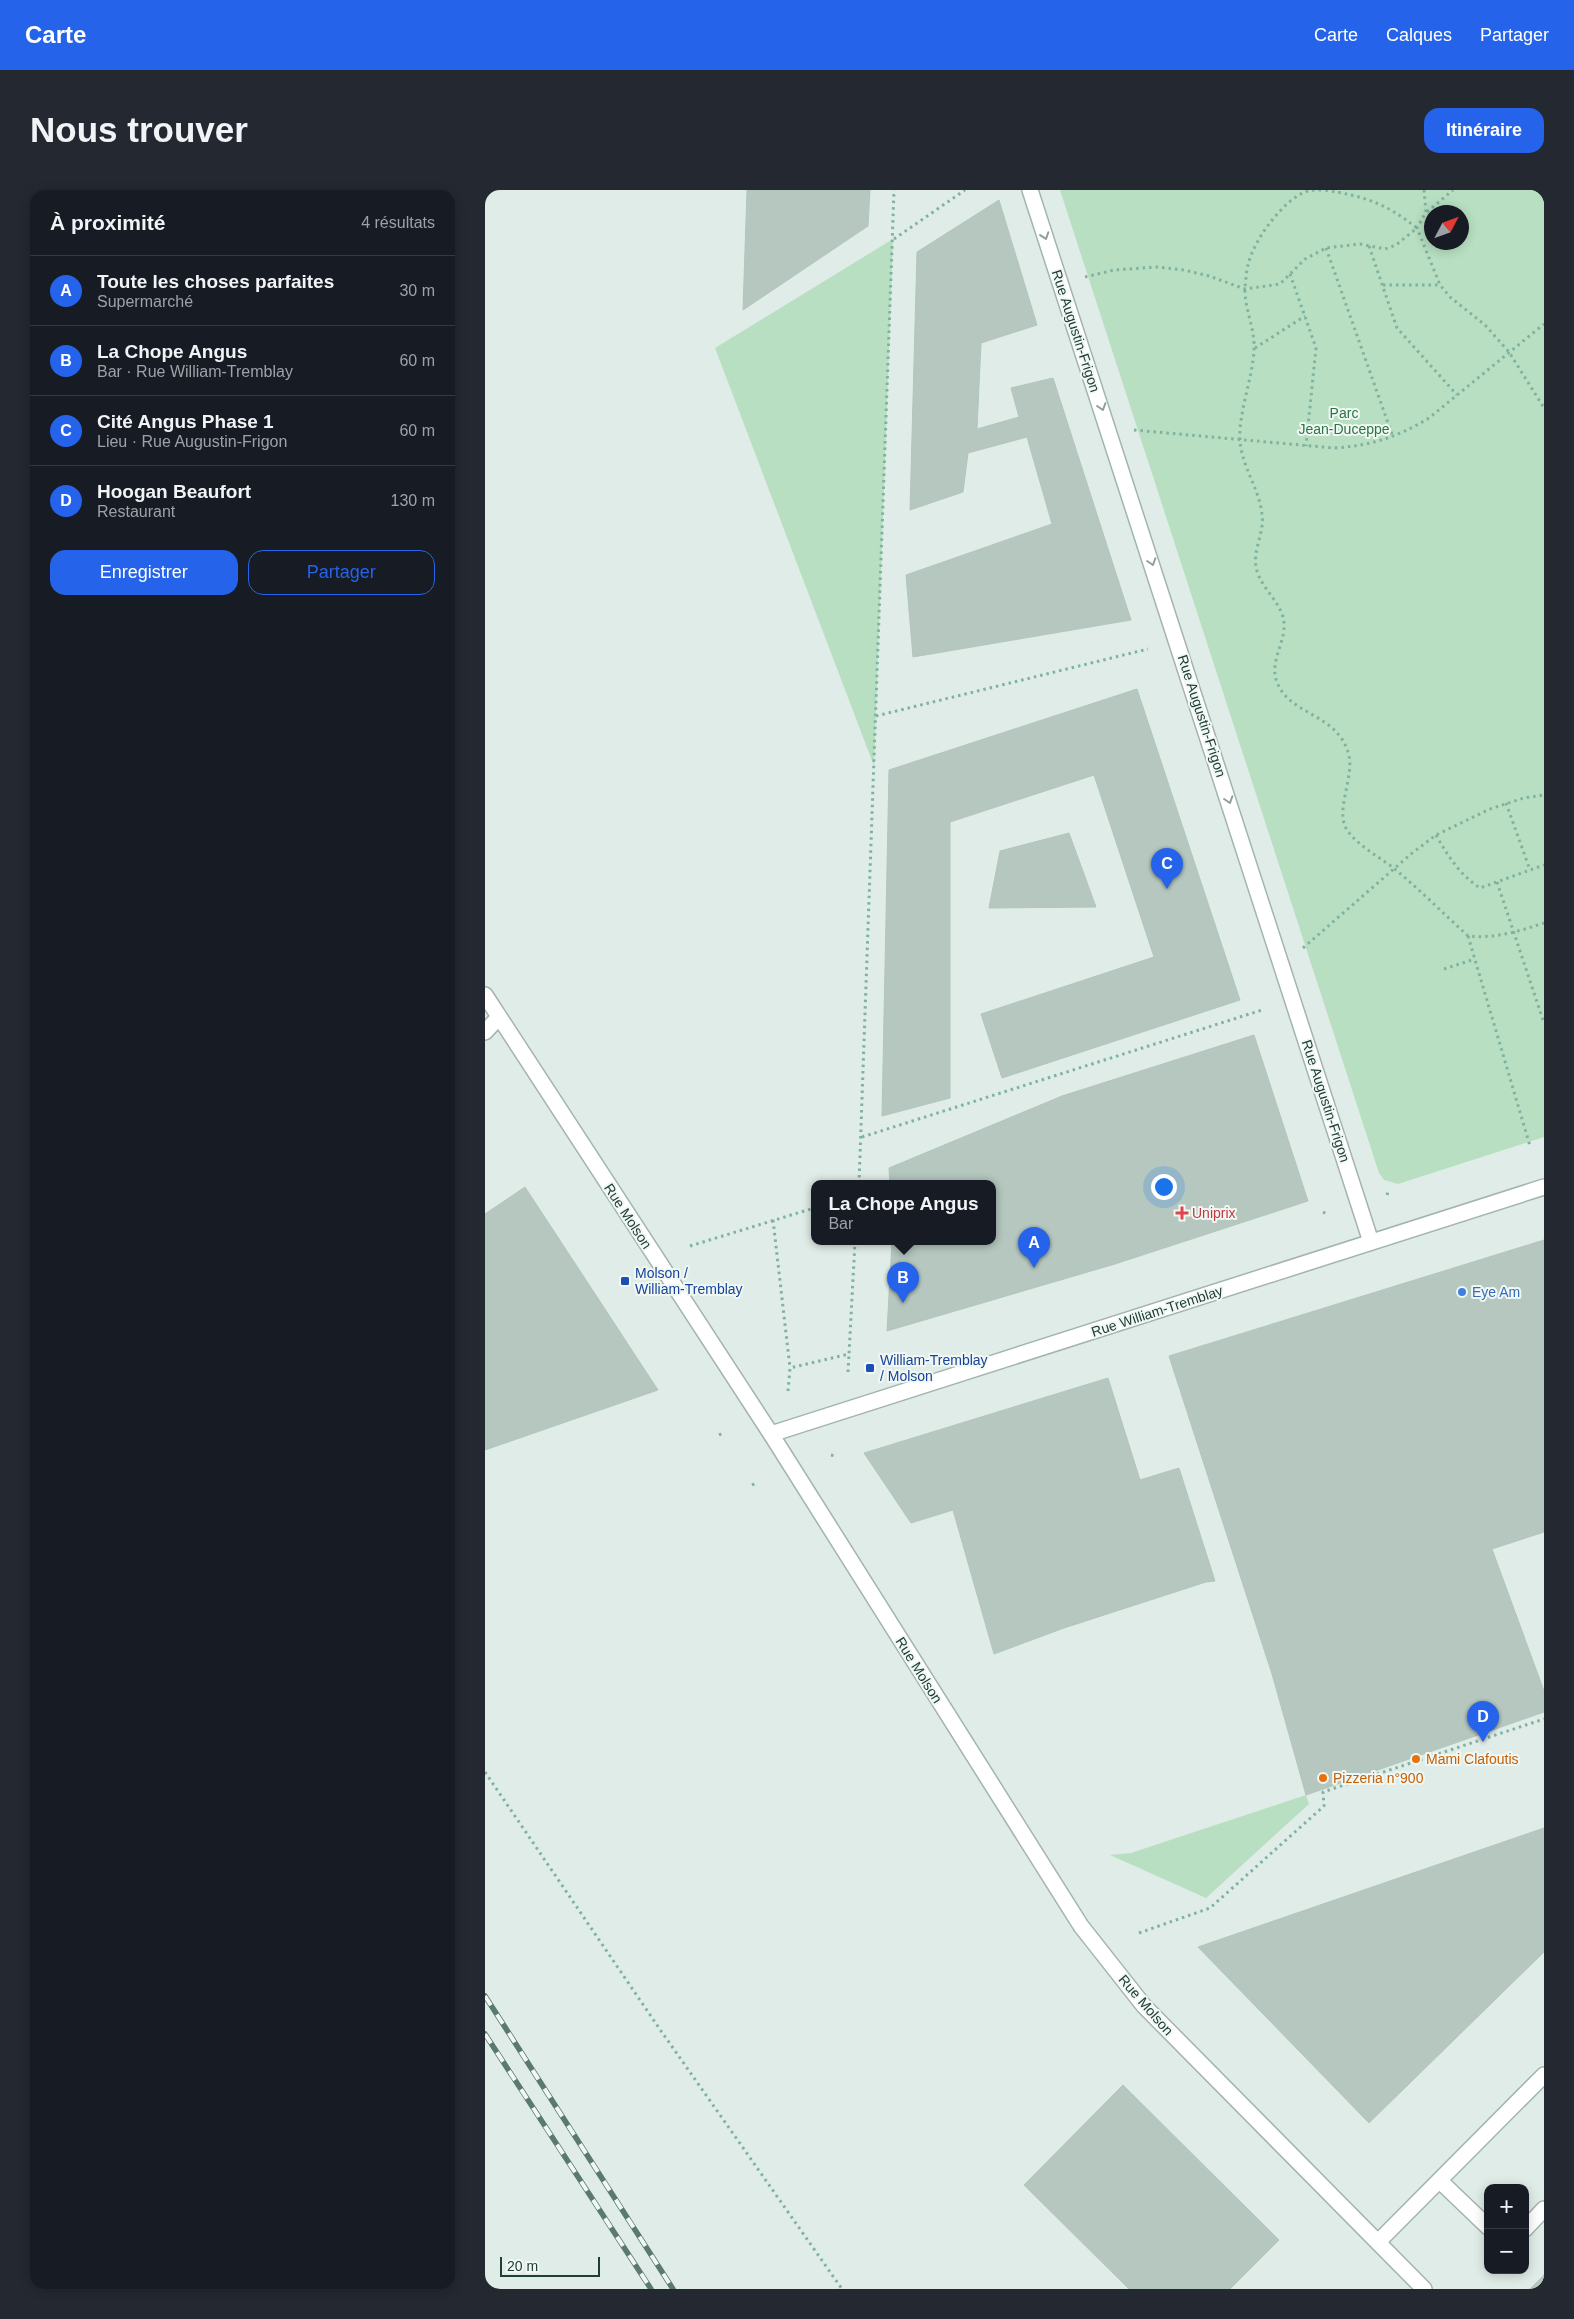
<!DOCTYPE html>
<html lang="fr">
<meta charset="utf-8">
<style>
:root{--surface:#171b24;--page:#242831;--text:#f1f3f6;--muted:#9ea1a6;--line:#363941;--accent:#2563eb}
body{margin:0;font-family:Arial,sans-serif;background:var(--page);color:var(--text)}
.controls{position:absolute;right:15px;bottom:15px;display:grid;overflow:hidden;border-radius:10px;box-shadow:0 2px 12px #0003}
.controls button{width:45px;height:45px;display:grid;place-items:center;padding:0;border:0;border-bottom:1px solid var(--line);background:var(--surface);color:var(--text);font:25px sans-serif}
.compass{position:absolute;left:939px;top:15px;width:45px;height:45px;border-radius:50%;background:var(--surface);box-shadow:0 2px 12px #0003;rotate:49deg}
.scale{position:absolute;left:15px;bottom:12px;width:100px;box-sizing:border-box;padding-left:5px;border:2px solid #203e35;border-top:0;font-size:14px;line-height:18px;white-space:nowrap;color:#203e35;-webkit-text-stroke:4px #f1f8f4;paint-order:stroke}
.you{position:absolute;left:678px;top:996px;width:18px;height:18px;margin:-12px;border:4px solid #fff;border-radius:50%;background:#1a73e8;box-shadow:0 0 0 8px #1a73e833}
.badge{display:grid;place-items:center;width:32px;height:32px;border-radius:50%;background:var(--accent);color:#fff;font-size:16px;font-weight:700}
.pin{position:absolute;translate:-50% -41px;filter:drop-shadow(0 1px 2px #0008)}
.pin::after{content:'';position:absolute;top:26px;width:18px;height:15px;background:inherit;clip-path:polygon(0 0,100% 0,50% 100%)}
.popup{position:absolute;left:326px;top:990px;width:185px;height:65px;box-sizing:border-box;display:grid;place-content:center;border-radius:10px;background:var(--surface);filter:drop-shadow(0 1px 4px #0005);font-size:16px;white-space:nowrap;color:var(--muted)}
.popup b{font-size:19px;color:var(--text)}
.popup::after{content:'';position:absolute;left:50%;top:100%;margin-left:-10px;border:10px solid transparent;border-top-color:var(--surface)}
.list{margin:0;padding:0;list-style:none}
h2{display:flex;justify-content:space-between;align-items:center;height:65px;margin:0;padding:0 20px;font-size:21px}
h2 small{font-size:16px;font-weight:400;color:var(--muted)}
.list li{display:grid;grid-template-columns:32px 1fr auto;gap:15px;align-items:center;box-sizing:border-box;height:70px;padding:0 20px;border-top:1px solid var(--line)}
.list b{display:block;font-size:19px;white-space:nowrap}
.list p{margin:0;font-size:16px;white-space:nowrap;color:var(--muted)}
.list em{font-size:16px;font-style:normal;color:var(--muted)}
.actions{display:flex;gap:10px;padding:15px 20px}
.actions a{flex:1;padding:11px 0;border:1px solid var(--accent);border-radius:15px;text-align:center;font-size:18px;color:var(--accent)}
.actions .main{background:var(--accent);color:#fff}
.map{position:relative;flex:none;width:1059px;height:2099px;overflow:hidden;border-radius:15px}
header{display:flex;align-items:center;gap:30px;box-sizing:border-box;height:70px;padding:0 25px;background:var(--accent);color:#fff}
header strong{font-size:24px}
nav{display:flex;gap:28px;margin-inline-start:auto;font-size:18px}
.intro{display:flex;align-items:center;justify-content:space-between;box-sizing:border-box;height:120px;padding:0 30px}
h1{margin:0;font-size:35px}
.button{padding:12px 22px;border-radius:15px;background:var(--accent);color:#fff;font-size:18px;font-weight:700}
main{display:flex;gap:30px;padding:0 30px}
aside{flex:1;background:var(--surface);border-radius:15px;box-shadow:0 2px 12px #0003}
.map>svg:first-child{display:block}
</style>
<header>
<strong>Carte</strong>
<nav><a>Carte</a><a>Calques</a><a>Partager</a></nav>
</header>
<div class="intro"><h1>Nous trouver</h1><a class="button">Itinéraire</a></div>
<main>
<aside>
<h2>À proximité<small>4 résultats</small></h2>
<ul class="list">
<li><span class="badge">A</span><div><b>Toute les choses parfaites</b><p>Supermarché</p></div><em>30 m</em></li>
<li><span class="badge">B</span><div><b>La Chope Angus</b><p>Bar · Rue William-Tremblay</p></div><em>60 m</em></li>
<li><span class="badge">C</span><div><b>Cité Angus Phase 1</b><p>Lieu · Rue Augustin-Frigon</p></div><em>60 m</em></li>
<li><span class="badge">D</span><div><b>Hoogan Beaufort</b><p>Restaurant</p></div><em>130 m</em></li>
</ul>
<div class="actions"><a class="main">Enregistrer</a><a>Partager</a></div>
</aside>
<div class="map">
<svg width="1059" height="2099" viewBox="0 0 1059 2099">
<rect width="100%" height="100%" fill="#e0ece7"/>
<g fill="#b8dfc1" fill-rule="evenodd">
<path d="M575,0H1059V947L913,994L899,990L894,983ZM946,22H976V52H946Z"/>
<polygon points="408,49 389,576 230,158"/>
<polygon points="821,1605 824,1614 721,1708 625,1665 646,1663"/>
</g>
<g fill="#b5c7bf" stroke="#b2c6bd">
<polygon points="262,0 385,0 383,36 258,120"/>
<polygon points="514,10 552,135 496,153 492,239 534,227 526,198 568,188 646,430 428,467 421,385 567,334 542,247 483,263 478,302 425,320 432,62"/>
<polygon points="652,499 755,810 517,888 496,824 669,767 609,585 465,632 465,908 397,926 404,580"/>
<polygon points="584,643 611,717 504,718 515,661"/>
<polygon points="769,845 823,1011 630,1074 402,1141 407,1052 507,1052 507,994 405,994 404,978 577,906"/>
<polygon points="40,997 173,1200 0,1260 0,1024"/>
<polygon points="1059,1050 1059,1342 1007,1359 1059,1501 1059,1522 821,1605 787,1484 684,1166"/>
<polygon points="623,1188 655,1290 694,1278 730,1391 721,1392 579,1438 509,1464 468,1320 426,1333 379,1263"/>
<polygon points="1059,1638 1059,1762 884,1933 713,1757"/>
<polygon points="638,1895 794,2050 745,2099 644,2099 539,1995"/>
<polygon points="1059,2085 1059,2099 1045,2099"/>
</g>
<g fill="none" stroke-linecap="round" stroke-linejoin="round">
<g stroke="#a3b4ae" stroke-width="18">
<g id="service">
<polyline points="0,842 14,827"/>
<polyline points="955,1991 1003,2037"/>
<polyline points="1040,2039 1059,2019"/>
<polyline points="893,2052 1059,1885"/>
</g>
</g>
<g stroke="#a3b4ae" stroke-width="18">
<g id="minor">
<polyline points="545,0 886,1052"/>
<polyline points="0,805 286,1244 596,1736 659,1816 939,2099"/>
<polyline points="286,1244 1059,997"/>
</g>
</g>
<g stroke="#7fb2a0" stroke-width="3" stroke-dasharray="2.5 4" stroke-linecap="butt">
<path d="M836,0C832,0 827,0 823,1C799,8 768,51 763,75C761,82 761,90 760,97C759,118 770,138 769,159C768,188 753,223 755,251C757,277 774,298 777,324C780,343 766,362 772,381C777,398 793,410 798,427C804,450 783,470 792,492C804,525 851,523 863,562C871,586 849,620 862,640C874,657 895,667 911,680C936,701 959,724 983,746C1010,749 1034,741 1059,733"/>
<polyline points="939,0 941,22 932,38 955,95 965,107 1000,135 1024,162 1059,218"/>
<polyline points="942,22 968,0"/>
<polyline points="409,49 480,0"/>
<polyline points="884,56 912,138 972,205"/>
<polyline points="841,58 908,247"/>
<polyline points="805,84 831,158 821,256"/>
<path d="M600,87L629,80L672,77L699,80L724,86L760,99L795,94L820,69L841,58L875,54L900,59L911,55L932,38C900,13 879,6 839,0"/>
<polyline points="898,95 955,95"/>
<polyline points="770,158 820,126"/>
<path d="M649,240L849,258C885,256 913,247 944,228L1059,134"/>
<polyline points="391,526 663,459"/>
<polyline points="1021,613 1045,680"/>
<path d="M951,645C963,666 974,684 995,698L1059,675"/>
<polyline points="1012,692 1059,833"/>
<polyline points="983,746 1045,956"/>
<polyline points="818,758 926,664 951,645 1005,619 1039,608 1059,605"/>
<polyline points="959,779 990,769"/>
<polyline points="377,947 777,820"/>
<polyline points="374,994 409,0"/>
<polyline points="902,1005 904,999"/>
<polyline points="838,1022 843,1025"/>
<polyline points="288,1030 305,1178"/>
<polyline points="205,1056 329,1018"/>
<polyline points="363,1182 364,1164"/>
<polyline points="303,1201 305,1178 364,1164 370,1052"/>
<polyline points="234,1245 238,1243"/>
<polyline points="346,1265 350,1266"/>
<polyline points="267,1295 271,1293"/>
<polyline points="0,1582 174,1838 357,2099"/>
<polyline points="654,1743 725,1718 839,1616 838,1602 1059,1529"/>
</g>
<use href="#service" stroke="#fff" stroke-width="15"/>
<use href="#minor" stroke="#fff" stroke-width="15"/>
<g stroke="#5a7970" stroke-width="5.5">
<g id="rail">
<polyline points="0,1806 188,2099"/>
<polyline points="0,1844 166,2099"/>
</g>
</g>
<use href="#rail" stroke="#f1f8f4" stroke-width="4" stroke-dasharray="11" stroke-linecap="butt"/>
</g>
<defs><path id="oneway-chevron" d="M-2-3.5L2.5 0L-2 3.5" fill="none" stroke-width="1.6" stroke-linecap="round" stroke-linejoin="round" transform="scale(1.25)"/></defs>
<g stroke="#909e9a">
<use href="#oneway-chevron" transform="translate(560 46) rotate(71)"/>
<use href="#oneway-chevron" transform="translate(617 217) rotate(72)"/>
<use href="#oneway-chevron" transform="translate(667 372) rotate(72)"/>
<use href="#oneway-chevron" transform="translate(744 610) rotate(72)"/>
</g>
<path fill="#e0444e" stroke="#f1f8f4" stroke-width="2" d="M694.5 1015.5h5v5h5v5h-5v5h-5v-5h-5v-5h5z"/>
<g fill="#1a4fb4" stroke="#f1f8f4" stroke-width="2">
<rect x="135" y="1086" width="10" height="10" rx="2.5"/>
<rect x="380" y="1173" width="10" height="10" rx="2.5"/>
</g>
<circle fill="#3f7fe0" stroke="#f1f8f4" stroke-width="2" cx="977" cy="1102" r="5"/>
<g fill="#e8710a" stroke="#f1f8f4" stroke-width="2">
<circle cx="931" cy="1569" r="5"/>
<circle cx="838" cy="1588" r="5"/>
</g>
<g text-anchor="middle" stroke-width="4" stroke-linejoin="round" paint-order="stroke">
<g font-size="14" fill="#203e35" stroke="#f1f8f4">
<text transform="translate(591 141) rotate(72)" y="5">Rue Augustin-Frigon</text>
<text transform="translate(717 526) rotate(72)" y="5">Rue Augustin-Frigon</text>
<text transform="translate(841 911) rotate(72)" y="5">Rue Augustin-Frigon</text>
<text transform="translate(143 1026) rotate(57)" y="5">Rue Molson</text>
<text transform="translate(672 1121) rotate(-18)" y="5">Rue William-Tremblay</text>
<text transform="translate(434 1480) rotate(58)" y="5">Rue Molson</text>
<text transform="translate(661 1815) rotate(49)" y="5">Rue Molson</text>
</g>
<g font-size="14" fill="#277744" stroke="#f1f8f4">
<text x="859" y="228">Parc<tspan x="859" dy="16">Jean-Duceppe</tspan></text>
</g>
<g font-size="14" fill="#be3a42" stroke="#f1f8f4" text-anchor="start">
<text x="707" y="1028">Uniprix</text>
</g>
<g font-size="14" fill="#164399" stroke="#f1f8f4" text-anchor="start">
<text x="150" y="1088">Molson /<tspan x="150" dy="16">William-Tremblay</tspan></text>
<text x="395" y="1175">William-Tremblay<tspan x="395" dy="16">/ Molson</tspan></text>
</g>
<g font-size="14" fill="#366cbe" stroke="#f1f8f4" text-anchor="start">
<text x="987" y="1107">Eye Am</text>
</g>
<g font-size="14" fill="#c56008" stroke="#f1f8f4" text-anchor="start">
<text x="941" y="1574">Mami Clafoutis</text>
<text x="848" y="1593">Pizzeria n°900</text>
</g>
</g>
</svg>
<div class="controls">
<button>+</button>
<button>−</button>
</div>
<svg class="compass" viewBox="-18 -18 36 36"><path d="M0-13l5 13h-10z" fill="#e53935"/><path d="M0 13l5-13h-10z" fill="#9ea1a6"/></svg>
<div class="scale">20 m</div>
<div class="you"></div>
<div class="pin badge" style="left:549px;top:1078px">A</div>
<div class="pin badge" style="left:418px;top:1113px">B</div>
<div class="popup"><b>La Chope Angus</b>Bar</div>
<div class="pin badge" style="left:682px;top:699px">C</div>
<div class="pin badge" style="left:998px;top:1552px">D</div>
</div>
</main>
